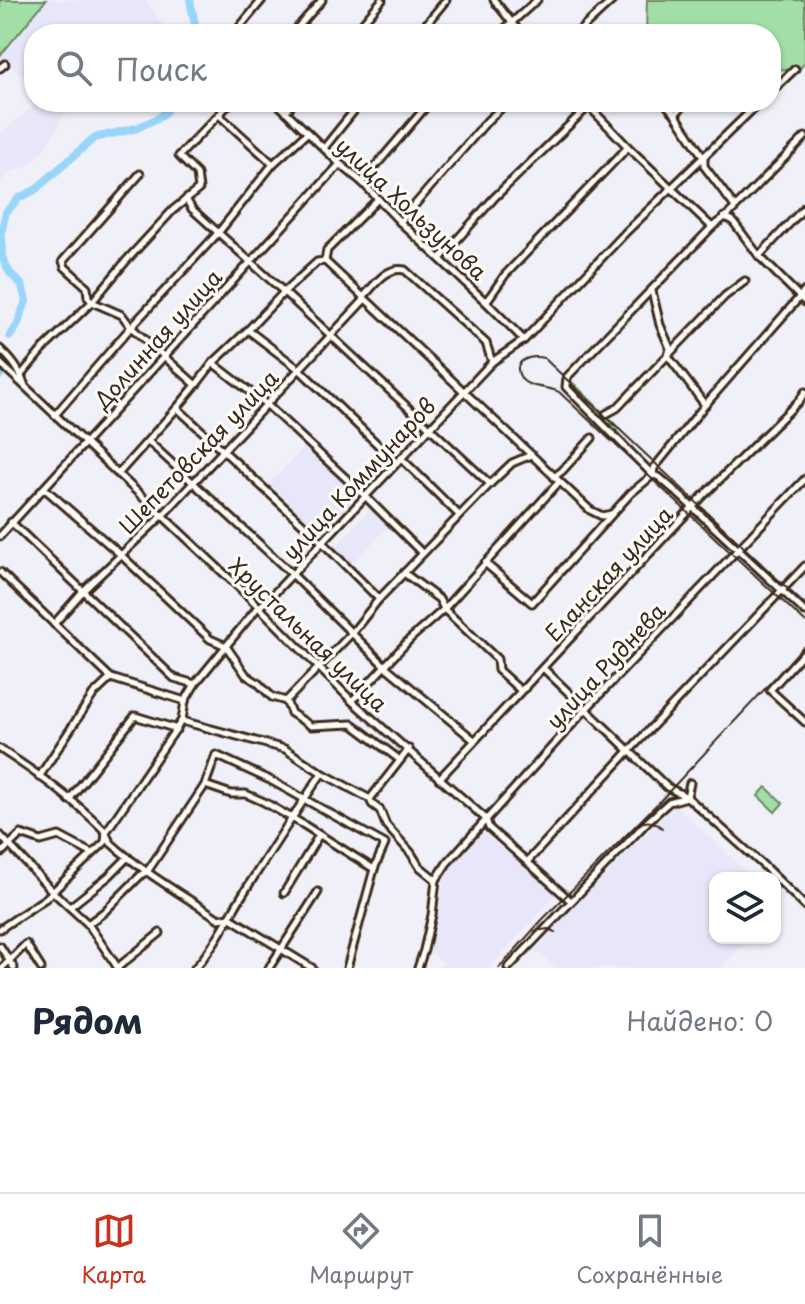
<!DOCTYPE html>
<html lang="ru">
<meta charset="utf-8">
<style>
:root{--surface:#fff;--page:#f6f6f7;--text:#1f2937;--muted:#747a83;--line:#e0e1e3;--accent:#c8321e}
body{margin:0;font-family:"Playpen Sans",sans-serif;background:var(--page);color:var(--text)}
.controls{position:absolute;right:24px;bottom:24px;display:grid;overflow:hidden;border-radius:16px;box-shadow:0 2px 6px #0004}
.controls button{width:72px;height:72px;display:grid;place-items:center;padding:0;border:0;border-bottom:2px solid var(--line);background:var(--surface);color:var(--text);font:40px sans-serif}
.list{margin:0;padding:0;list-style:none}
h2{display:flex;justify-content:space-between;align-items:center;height:104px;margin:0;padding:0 32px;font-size:34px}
h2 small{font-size:26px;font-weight:400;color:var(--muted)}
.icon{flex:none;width:44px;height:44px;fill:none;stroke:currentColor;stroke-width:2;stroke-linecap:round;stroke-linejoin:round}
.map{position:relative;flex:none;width:805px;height:968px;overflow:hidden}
.search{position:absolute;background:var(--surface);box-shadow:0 2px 6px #0004;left:24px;right:24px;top:24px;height:88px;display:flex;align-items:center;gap:20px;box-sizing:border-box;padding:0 28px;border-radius:32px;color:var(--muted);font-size:30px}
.sheet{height:224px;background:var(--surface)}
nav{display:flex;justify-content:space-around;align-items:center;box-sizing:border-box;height:112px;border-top:2px solid var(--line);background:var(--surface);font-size:22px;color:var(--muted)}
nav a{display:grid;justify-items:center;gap:4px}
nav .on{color:var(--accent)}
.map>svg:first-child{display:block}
</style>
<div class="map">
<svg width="805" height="968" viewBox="0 0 805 968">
<rect width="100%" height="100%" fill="#f0f0f8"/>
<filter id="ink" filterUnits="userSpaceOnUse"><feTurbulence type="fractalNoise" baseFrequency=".0125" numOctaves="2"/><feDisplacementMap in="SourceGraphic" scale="16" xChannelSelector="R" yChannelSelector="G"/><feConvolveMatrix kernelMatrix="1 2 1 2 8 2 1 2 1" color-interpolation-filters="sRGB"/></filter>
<g filter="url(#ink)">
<g fill="#e7e7f9">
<polygon points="48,0 146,0 166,30 157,34 34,34 33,85 1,57"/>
<polygon points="38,102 69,102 58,127 42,152 27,166 7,174 0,182 0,135"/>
<polygon points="306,446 358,496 321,535 268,484"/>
<polygon points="372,508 390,524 352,564 334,548"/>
<polygon points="673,803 753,878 715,878 715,938 751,938 720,968 555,968 535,950 550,934 549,932 666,814 664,811"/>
<polygon points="483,833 558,893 489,968 439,968 443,963 430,950 446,871"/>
</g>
<g fill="#a1dfa6" stroke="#6e8462" stroke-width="2">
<polygon points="0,0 46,0 0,56"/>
<polygon points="647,0 805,0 805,62 799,70 771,69 771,34 646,34"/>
<polygon points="569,379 619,428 614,432 608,426 610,424 602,420 567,387"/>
<polygon points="766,787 783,803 775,812 758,796"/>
</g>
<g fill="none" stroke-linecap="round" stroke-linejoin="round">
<g stroke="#98d5f9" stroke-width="8">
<polyline points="190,0 197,34"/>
<polyline points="10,336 17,326 26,301 22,285 10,273 2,257 1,233 6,212 19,198 35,190 94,138 137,128 162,116 172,102"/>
<polyline points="0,375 1,373"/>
</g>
<g stroke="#3b2a1e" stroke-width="11">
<g id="minor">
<polyline points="494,0 521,34"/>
<polyline points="234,34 262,0"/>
<polyline points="292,34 322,0"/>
<polyline points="353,34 382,0"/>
<polyline points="418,34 446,0"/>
<polyline points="499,34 537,0"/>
<polyline points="576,34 613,0"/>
<polyline points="0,68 5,64"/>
<polyline points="771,92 795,69"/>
<polyline points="276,102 340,164 362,182 400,222 486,302 524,340"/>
<polyline points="585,102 628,147 712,227"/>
<polyline points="664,102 675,114 704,158 704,166 735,207"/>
<polyline points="286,111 294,102"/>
<polyline points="675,114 687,102"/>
<polyline points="219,115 273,164"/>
<polyline points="805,137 729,214 712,227 567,377 566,387 653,475 659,477 674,490 805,612"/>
<polyline points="324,148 361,102"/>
<polyline points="140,174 63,261 65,267 87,287 88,297 92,302 122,315 131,327 196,385 177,408 322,542 379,599"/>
<polyline points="362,182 430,102"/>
<polyline points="186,199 192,209 284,292 490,484"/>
<polyline points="724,217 732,220 759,256 805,302"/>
<polyline points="400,222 488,120 508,102"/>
<polyline points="759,256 805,207"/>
<polyline points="440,259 494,198 593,102"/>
<polyline points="325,261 590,510 602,516 611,514"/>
<polyline points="652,291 660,325 670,348 668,356 705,405"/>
<path d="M363,297C375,285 386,266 405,270L486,343L492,362"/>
<polyline points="486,302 505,275 628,147"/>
<polyline points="248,330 300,370 397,463"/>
<path d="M0,349C12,360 20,370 25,386"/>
<polyline points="0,363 248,596 352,701 486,819 489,828 571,901"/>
<polyline points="213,363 267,405 365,496 422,553"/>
<polyline points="22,374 43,349 92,302 126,261 173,210 199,189 197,174 179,156 231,102"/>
<polyline points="196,385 213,363 248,330 284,292 317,262 325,261 327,250 378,199"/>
<polyline points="606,414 617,408 725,296 745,281"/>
<polyline points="55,415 131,327 219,232 273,164 307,133"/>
<polyline points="148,441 292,574 386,667 474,740"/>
<polyline points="401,458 459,515"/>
<polyline points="118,474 177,408"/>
<polyline points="554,477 562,471 592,438"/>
<polyline points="44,488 121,555 210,639 226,646 246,675 258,683 272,697 286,701"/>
<polyline points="11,522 174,678 195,684"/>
<polyline points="0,536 340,164"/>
<polyline points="485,563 532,603 631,493 653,475 654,468 705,405 805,291"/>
<polyline points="0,572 111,678 185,701"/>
<polyline points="404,573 439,599 444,609 497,659 498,670 520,690 525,688"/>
<polyline points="54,624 83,591 162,516 365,299"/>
<polyline points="805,651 770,690 805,722"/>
<polyline points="543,668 667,787 687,797 764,866 805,906"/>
<polyline points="286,701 352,633 379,599 490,484 512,463 531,455"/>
<polyline points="286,701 291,713 311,726 352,724 400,760"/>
<polyline points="352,701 410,639 444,609 559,482"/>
<polyline points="182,721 285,749 322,773 370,799 372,804 380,810 386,825 411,853 419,866 436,880"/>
<path d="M0,749C34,771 75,801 103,829C108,834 107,840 112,844C144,873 183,895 219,919L229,917L312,968"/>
<polyline points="39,777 93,695 111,678"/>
<polyline points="439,779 702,497 800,400 805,392"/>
<polyline points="205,785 231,794 246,794 264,802 304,825 374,869"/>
<polyline points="370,799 409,749"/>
<polyline points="69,800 135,716 177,729"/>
<polyline points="0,835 53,892 88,924 118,968"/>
<polyline points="0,854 21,834 41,841 59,836 91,853"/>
<polyline points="527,862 629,751 805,566"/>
<polyline points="284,893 319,835"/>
<polyline points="70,907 109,876 128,857"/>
<polyline points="88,924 104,912 142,874 147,872 205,785 216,755 270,780 385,844 374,869 347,968"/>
<polyline points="0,929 46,898 105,842 106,832 182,720 185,701 195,684 258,607 266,602 492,362 524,340 626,232 760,102"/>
<polyline points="0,946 14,968"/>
<polyline points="2,968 26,944 41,968"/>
<polyline points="117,968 160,933"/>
<path d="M195,968C215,946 227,920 243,894C269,853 295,813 322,773"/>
<polyline points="269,968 318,892"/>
<polyline points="418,968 424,950 432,915 436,880 447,863 586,709 805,479"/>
<polyline points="508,968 648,821 669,802 687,797 690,783"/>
</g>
</g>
<use href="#minor" stroke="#fdfcf7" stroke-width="5"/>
<g stroke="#3b2a1e" stroke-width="2">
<path d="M805,605L544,358C531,355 510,360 521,378C528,389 549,386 559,392L805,622"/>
<path d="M636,825C647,820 653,820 662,828"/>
<polyline points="535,931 548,929 555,932"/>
<polyline points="499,968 542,920 660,801 805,646"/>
</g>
</g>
</g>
<g text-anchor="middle" stroke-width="6" stroke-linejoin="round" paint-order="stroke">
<g font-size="22" fill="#3b2a1e" stroke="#fdfcf7">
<text transform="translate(411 209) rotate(43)" y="8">улица Хользунова</text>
<text transform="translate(158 339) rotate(-48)" y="8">Долинная улица</text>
<text transform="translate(199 452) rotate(-46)" y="8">Шепетовская улица</text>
<text transform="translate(359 479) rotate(-47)" y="8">улица Коммунаров</text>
<text transform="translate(609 574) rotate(-47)" y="8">Еланская улица</text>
<text transform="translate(308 635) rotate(44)" y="8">Хрустальная улица</text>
<text transform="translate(606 666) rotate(-47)" y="8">улица Руднева</text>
</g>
</g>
</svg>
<div class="controls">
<button><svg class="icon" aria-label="layers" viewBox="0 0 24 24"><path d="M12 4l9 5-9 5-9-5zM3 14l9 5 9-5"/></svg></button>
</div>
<div class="search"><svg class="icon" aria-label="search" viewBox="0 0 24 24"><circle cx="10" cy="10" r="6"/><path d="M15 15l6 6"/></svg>Поиск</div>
</div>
<section class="sheet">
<h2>Рядом<small>Найдено: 0</small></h2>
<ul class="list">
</ul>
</section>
<nav>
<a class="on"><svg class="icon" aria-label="map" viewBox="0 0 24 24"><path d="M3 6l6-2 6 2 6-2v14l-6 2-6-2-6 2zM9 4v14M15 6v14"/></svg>Карта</a>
<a><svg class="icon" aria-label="directions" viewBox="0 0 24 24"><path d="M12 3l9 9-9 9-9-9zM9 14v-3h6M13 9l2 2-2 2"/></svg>Маршрут</a>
<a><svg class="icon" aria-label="saved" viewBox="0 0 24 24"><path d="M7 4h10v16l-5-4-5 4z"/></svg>Сохранённые</a>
</nav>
